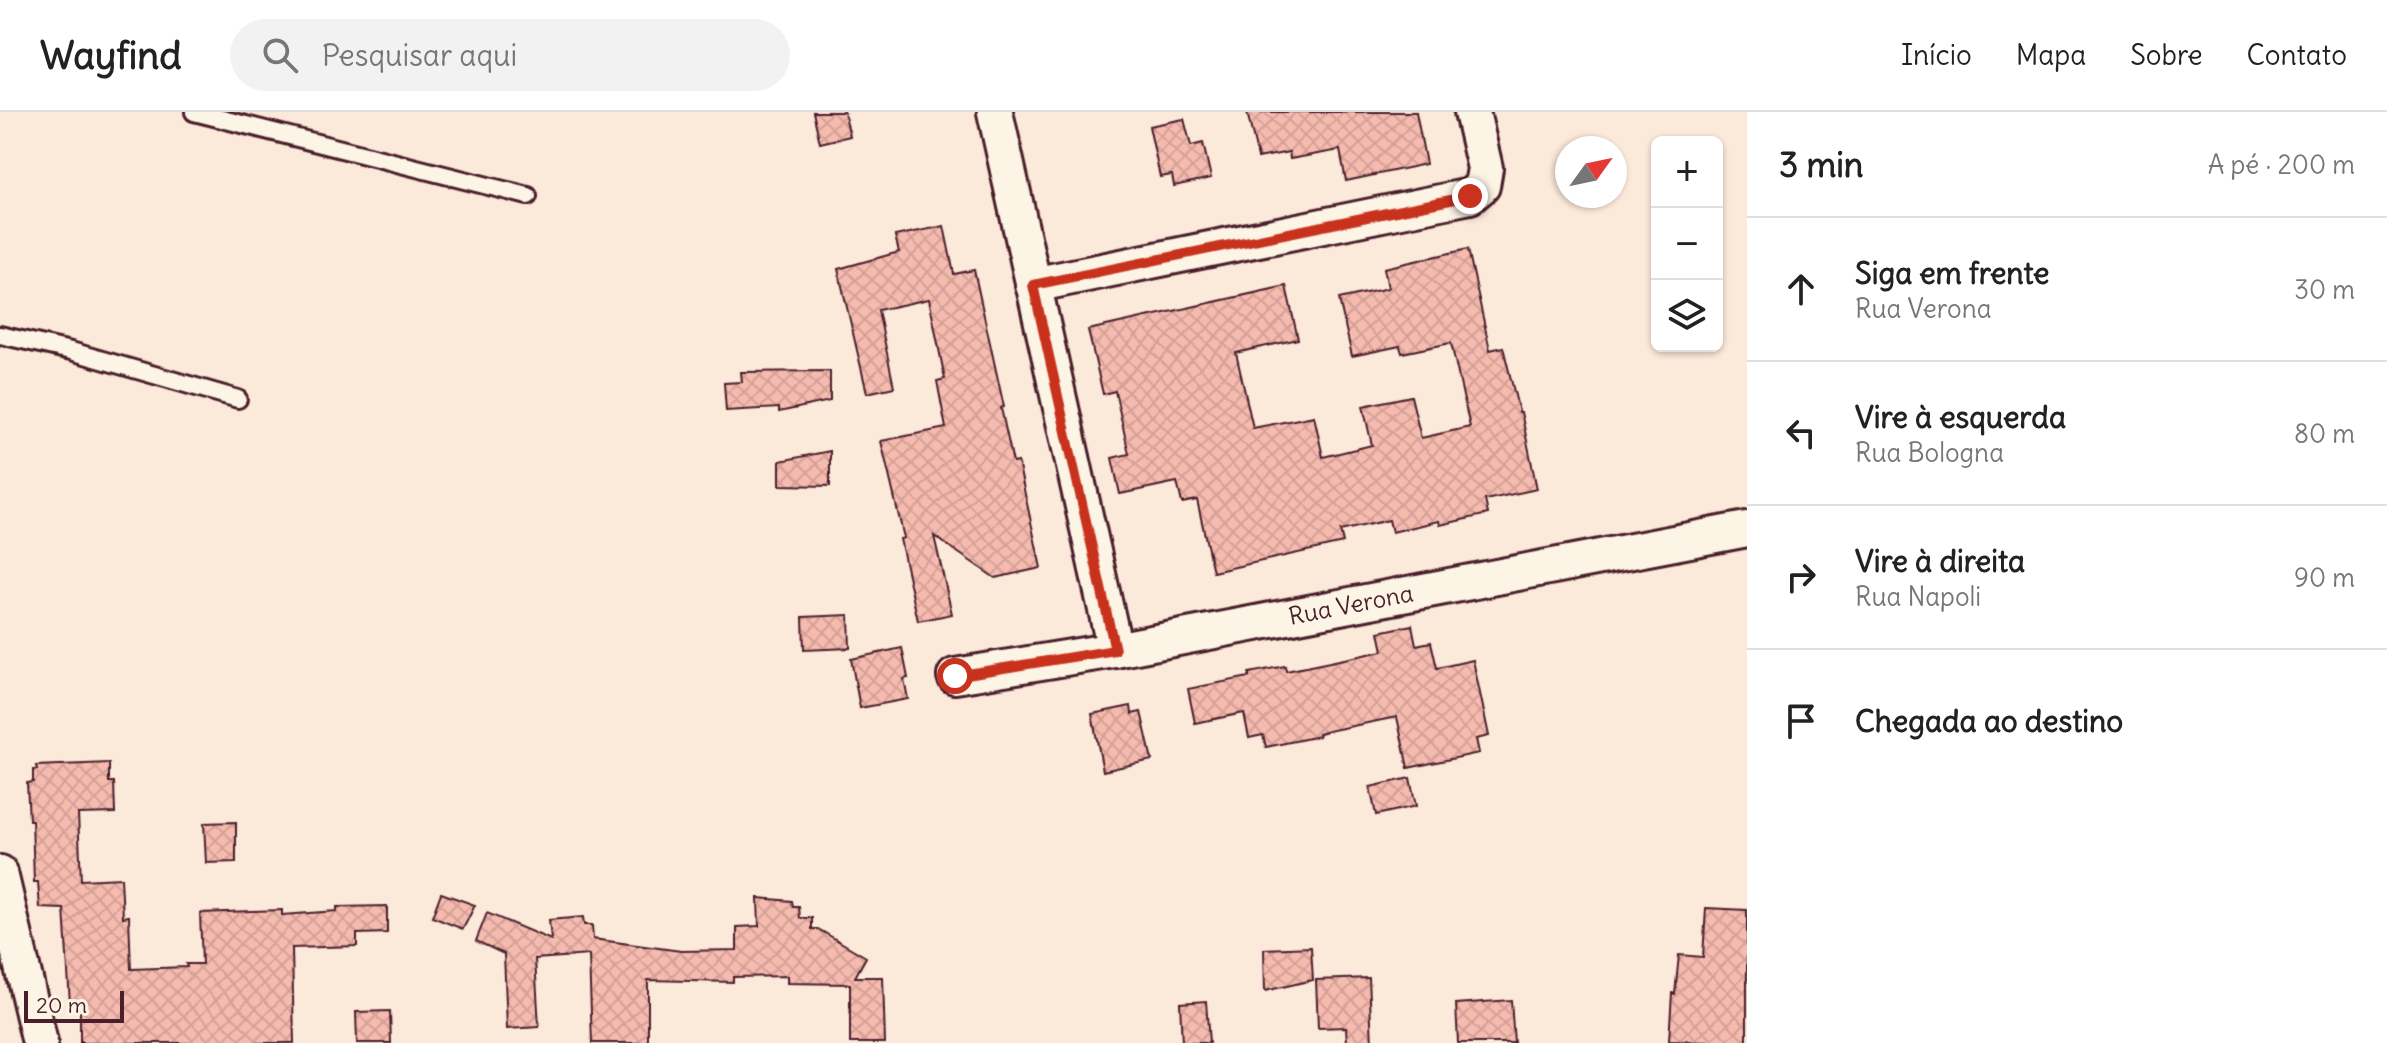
<!DOCTYPE html>
<html lang="pt">
<meta charset="utf-8">
<style>
:root{--surface:#fff;--page:#f2f2f2;--text:#222;--muted:#767676;--line:#e0e0e0}
body{margin:0;font-family:Delius,sans-serif;background:var(--page);color:var(--text)}
.controls{position:absolute;right:24px;top:24px;display:grid;overflow:hidden;border-radius:12px;box-shadow:0 2px 6px #0004}
.controls button{width:72px;height:72px;display:grid;place-items:center;padding:0;border:0;border-bottom:2px solid var(--line);background:var(--surface);color:var(--text);font:40px sans-serif}
.compass{position:absolute;left:1555px;top:24px;width:72px;height:72px;border-radius:50%;background:var(--surface);box-shadow:0 2px 6px #0004;rotate:57deg}
.scale{position:absolute;left:24px;bottom:20px;width:100px;box-sizing:border-box;padding-left:8px;border:4px solid #4a1f2b;border-top:0;font-size:22px;line-height:28px;white-space:nowrap;color:#4a1f2b;-webkit-text-stroke:6px #fcf5e5;paint-order:stroke}
.stop{position:absolute;width:24px;height:24px;margin:-18px;border:6px solid #c8321e;border-radius:50%;background:#fff}
.stop.end{background:#c8321e;border-color:#fff;box-shadow:0 2px 8px #0008}
.list{margin:0;padding:0;list-style:none}
h2{display:flex;justify-content:space-between;align-items:center;height:104px;margin:0;padding:0 32px;font-size:34px}
h2 small{font-size:26px;font-weight:400;color:var(--muted)}
.list li{display:grid;grid-template-columns:52px 1fr auto;gap:24px;align-items:center;box-sizing:border-box;height:144px;padding:0 32px;border-top:2px solid var(--line)}
.list b{display:block;font-size:30px;white-space:nowrap}
.list p{margin:0;font-size:26px;white-space:nowrap;color:var(--muted)}
.list em{font-size:26px;font-style:normal;color:var(--muted)}
.icon{flex:none;width:44px;height:44px;fill:none;stroke:currentColor;stroke-width:2;stroke-linecap:round;stroke-linejoin:round}
.map{position:relative;flex:none;width:1747px;height:931px;overflow:hidden}
header{display:flex;align-items:center;gap:48px;box-sizing:border-box;height:112px;padding:0 40px;background:var(--surface);border-bottom:2px solid var(--line)}
header strong{font-size:38px}
nav{display:flex;gap:44px;margin-inline-start:auto;font-size:28px}
.search{width:560px;height:72px;background:var(--page);display:flex;align-items:center;gap:20px;box-sizing:border-box;padding:0 28px;border-radius:44px;color:var(--muted);font-size:30px}
main{display:flex}
aside{flex:1;background:var(--surface)}
.map>svg:first-child{display:block}
</style>
<header>
<strong>Wayfind</strong>
<div class="search"><svg class="icon" aria-label="search" viewBox="0 0 24 24"><circle cx="10" cy="10" r="6"/><path d="M15 15l6 6"/></svg>Pesquisar aqui</div>
<nav><a>Início</a><a>Mapa</a><a>Sobre</a><a>Contato</a></nav>
</header>
<main>
<div class="map">
<svg width="1747" height="931" viewBox="0 0 1747 931">
<defs>
<pattern id="building-cross-hatch" width="8" height="8" patternUnits="userSpaceOnUse" patternTransform="scale(2)"><rect width="8" height="8" fill="#f6bbaf"/><path d="M0 0l8 8M0 8l8-8" fill="none" stroke="#d4a097"/></pattern>
</defs>
<rect width="100%" height="100%" fill="#fbe9da"/>
<filter id="ink" filterUnits="userSpaceOnUse"><feTurbulence type="fractalNoise" baseFrequency=".0125" numOctaves="2"/><feDisplacementMap in="SourceGraphic" scale="16" xChannelSelector="R" yChannelSelector="G"/><feConvolveMatrix kernelMatrix="1 2 1 2 8 2 1 2 1" color-interpolation-filters="sRGB"/></filter>
<g filter="url(#ink)">
<g fill="url(#building-cross-hatch)" stroke="#4a1f2b" stroke-width="2">
<polygon points="813,0 844,0 850,24 820,31"/>
<polygon points="1247,0 1416,0 1426,52 1346,69 1340,38 1290,47 1289,40 1258,46"/>
<polygon points="1184,7 1191,34 1203,31 1211,66 1174,74 1172,63 1160,65 1149,14"/>
<polygon points="944,114 954,162 974,158 1004,295 1001,296 1013,351 1018,350 1041,456 995,466 934,424 952,502 918,509 900,427 904,426 881,329 946,316 937,269 945,267 929,187 878,198 894,275 867,281 838,157 899,140 895,124"/>
<polygon points="1468,137 1490,238 1503,235 1519,300 1521,300 1537,377 1485,388 1488,402 1440,413 1439,409 1392,420 1389,408 1340,419 1343,431 1213,460 1197,388 1182,391 1177,370 1120,382 1112,346 1129,342 1115,279 1103,282 1088,218 1286,174 1298,227 1236,241 1253,316 1314,304 1323,345 1372,333 1363,294 1411,284 1421,326 1470,315 1451,231 1402,241 1400,234 1352,244 1339,187 1388,176 1384,156"/>
<polygon points="830,259 830,289 779,300 779,296 726,299 724,271 742,270 741,260"/>
<polygon points="830,339 830,374 780,373 780,349"/>
<polygon points="849,503 850,536 804,538 803,505"/>
<polygon points="1412,513 1416,533 1431,530 1437,556 1473,548 1489,624 1476,627 1479,641 1408,656 1397,605 1328,619 1318,622 1319,624 1266,635 1263,623 1249,626 1244,601 1195,611 1188,577 1249,565 1249,561 1285,554 1286,559 1383,539 1379,520"/>
<polygon points="902,536 908,566 904,567 908,587 860,596 851,547"/>
<polygon points="1131,594 1132,602 1141,600 1152,648 1103,659 1092,602"/>
<polygon points="109,651 109,670 114,670 115,701 78,702 81,768 121,766 123,805 129,804 131,857 187,855 186,852 202,852 200,801 282,798 282,803 337,799 337,795 387,794 387,821 357,822 357,834 292,836 294,931 80,931 80,890 70,891 64,797 40,796 38,770 34,770 32,708 29,708 27,671 33,670 33,658 37,658 36,654"/>
<polygon points="1410,666 1416,694 1376,703 1370,675"/>
<polygon points="236,710 236,750 206,751 204,711"/>
<polygon points="441,781 475,793 463,817 432,805"/>
<polygon points="758,786 792,789 793,795 799,795 800,806 812,806 812,817 818,817 866,845 855,865 883,865 885,931 850,931 850,872 787,871 787,864 733,865 733,870 648,868 648,931 592,931 589,843 535,847 539,915 507,917 504,842 476,829 487,801 551,828 549,808 583,805 584,813 592,813 593,827 681,839 737,838 737,815 759,814"/>
<polygon points="1706,796 1747,798 1747,931 1669,929 1672,881 1675,882 1679,843 1703,845"/>
<polygon points="1311,835 1313,868 1265,879 1264,837"/>
<polygon points="1369,866 1372,931 1347,931 1346,915 1318,916 1316,868"/>
<polygon points="1511,888 1514,931 1458,931 1456,892"/>
<polygon points="1206,889 1209,931 1182,931 1180,891"/>
<polygon points="390,899 391,931 357,931 356,900"/>
</g>
<g fill="none" stroke-linecap="round" stroke-linejoin="round">
<g stroke="#4a1f2b" stroke-width="22">
<g id="service">
<polyline points="194,0 528,84"/>
<polyline points="0,223 71,239 238,287"/>
</g>
</g>
<g stroke="#4a1f2b" stroke-width="40">
<g id="minor">
<polyline points="995,0 1115,538"/>
<polyline points="1033,173 1470,84 1482,74 1485,56 1472,0"/>
<polyline points="955,564 1115,538 1747,417"/>
<polyline points="0,761 40,931"/>
</g>
</g>
<use href="#service" stroke="#fcf5e5" stroke-width="16"/>
<use href="#minor" stroke="#fcf5e5" stroke-width="34"/>
</g>
</g>
<g fill="none" stroke-linecap="round" stroke-linejoin="round" filter="url(#ink)">
<polyline stroke="#c8321e" stroke-width="10" points="955,564 1115,538 1033,173 1470,84"/>
</g>
<g text-anchor="middle" stroke-width="8" stroke-linejoin="round" paint-order="stroke">
<g font-size="24" fill="#4a1f2b" stroke="#fcf5e5">
<text transform="translate(1351 493) rotate(-11)" y="8">Rua Verona</text>
</g>
</g>
</svg>
<div class="controls">
<button>+</button>
<button>−</button>
<button><svg class="icon" aria-label="layers" viewBox="0 0 24 24"><path d="M12 4l9 5-9 5-9-5zM3 14l9 5 9-5"/></svg></button>
</div>
<svg class="compass" viewBox="-18 -18 36 36"><path d="M0-13l5 13h-10z" fill="#e53935"/><path d="M0 13l5-13h-10z" fill="#767676"/></svg>
<div class="scale">20 m</div>
<div class="stop" style="left:955px;top:564px"></div>
<div class="stop end" style="left:1470px;top:84px"></div>
</div>
<aside>
<h2>3 min<small>A pé · 200 m</small></h2>
<ul class="list">
<li><svg class="icon" aria-label="ahead" viewBox="0 0 24 24"><path d="M12 20V5M6 11l6-6 6 6"/></svg><div><b>Siga em frente</b><p>Rua Verona</p></div><em>30 m</em></li>
<li><svg class="icon" aria-label="left" viewBox="0 0 24 24"><path d="M17 20v-9H6M10 6l-5 5 5 5"/></svg><div><b>Vire à esquerda</b><p>Rua Bologna</p></div><em>80 m</em></li>
<li><svg class="icon" aria-label="right" viewBox="0 0 24 24"><path d="M7 20v-9h11M14 6l5 5-5 5"/></svg><div><b>Vire à direita</b><p>Rua Napoli</p></div><em>90 m</em></li>
<li><svg class="icon" aria-label="arrive" viewBox="0 0 24 24"><path d="M6 21V4h12l-3 4 3 4H6"/></svg><div><b>Chegada ao destino</b></div></li>
</ul>
</aside>
</main>
